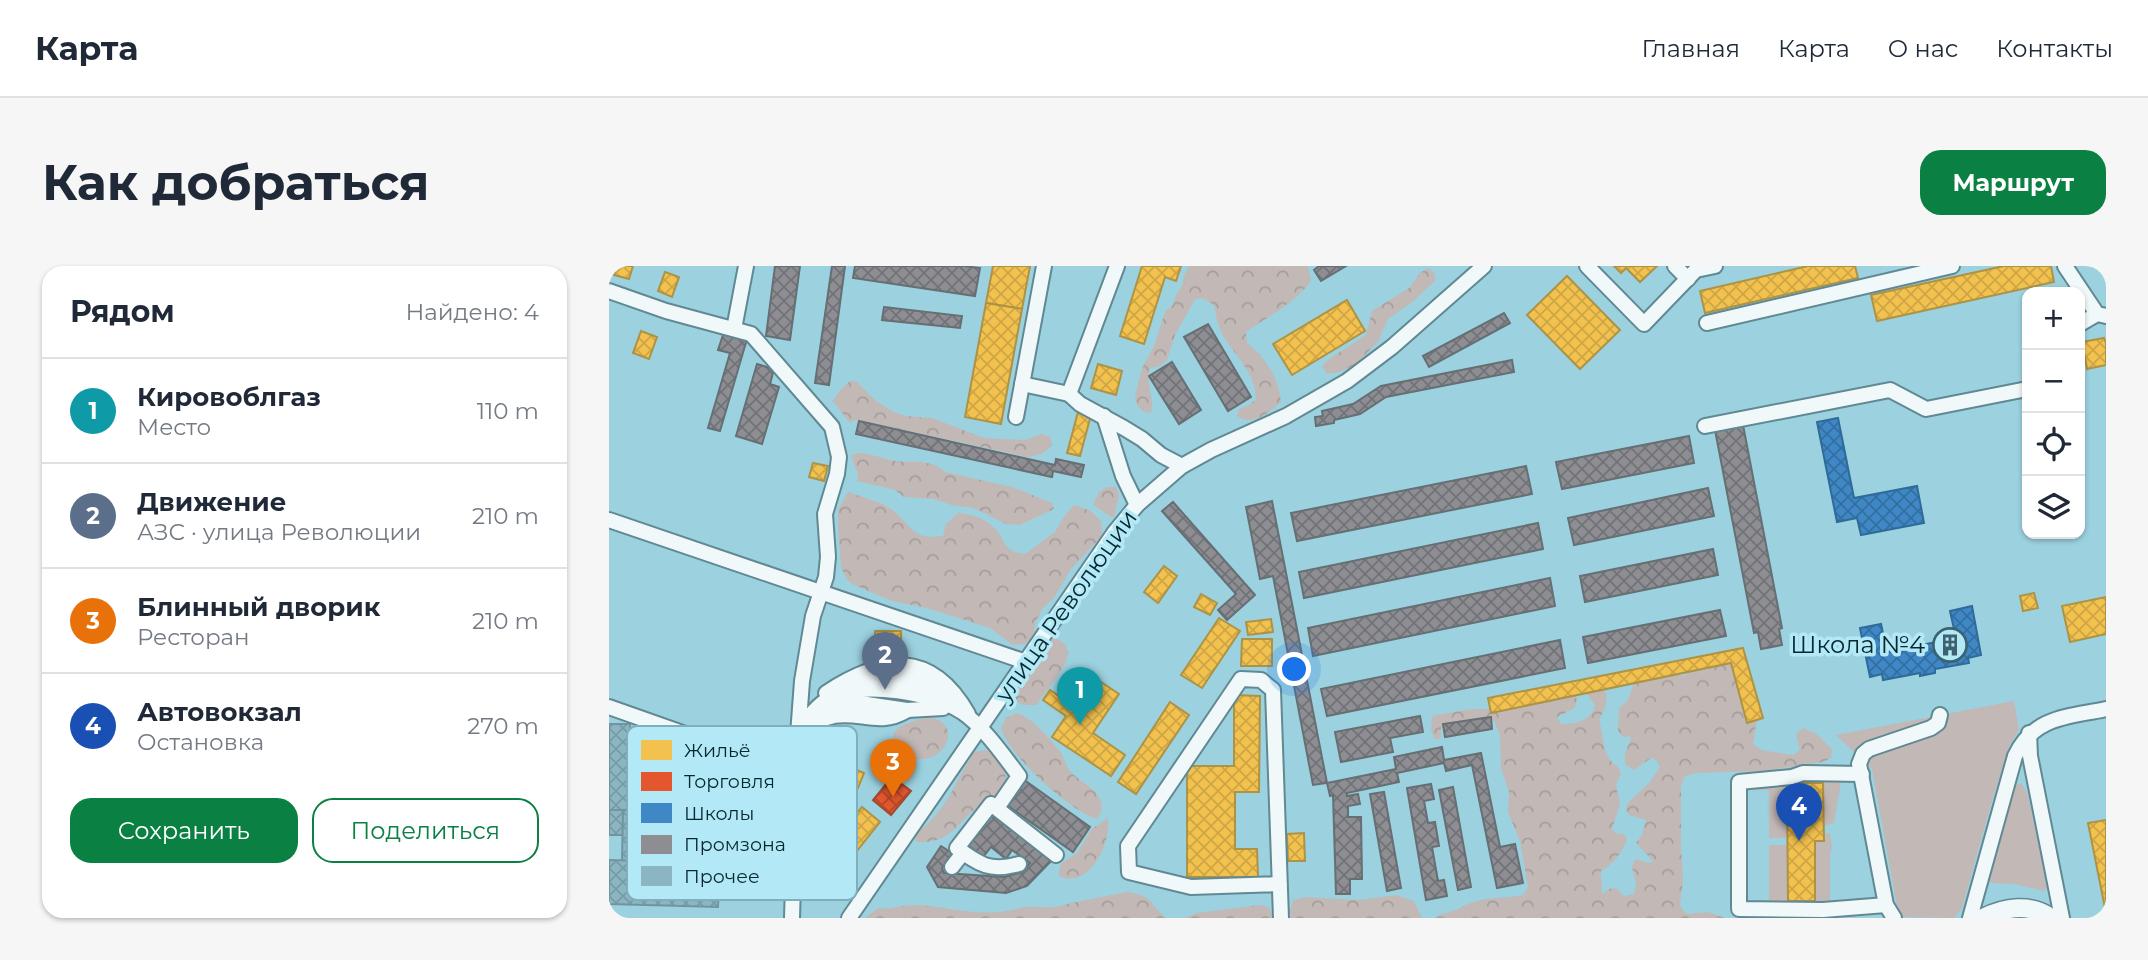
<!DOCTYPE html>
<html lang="ru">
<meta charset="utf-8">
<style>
:root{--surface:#fff;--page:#f6f6f7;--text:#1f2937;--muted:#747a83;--line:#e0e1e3;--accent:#0b8043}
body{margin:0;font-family:Montserrat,sans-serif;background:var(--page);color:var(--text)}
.controls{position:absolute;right:21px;top:21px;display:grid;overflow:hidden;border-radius:14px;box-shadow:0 2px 5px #0004}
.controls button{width:63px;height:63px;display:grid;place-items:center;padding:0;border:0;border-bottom:2px solid var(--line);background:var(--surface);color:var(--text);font:35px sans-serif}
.you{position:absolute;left:686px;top:404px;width:24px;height:24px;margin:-18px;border:5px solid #fff;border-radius:50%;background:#1a73e8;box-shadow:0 0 0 10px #1a73e833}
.badge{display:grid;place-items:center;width:46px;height:46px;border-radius:50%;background:var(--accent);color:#fff;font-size:23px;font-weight:700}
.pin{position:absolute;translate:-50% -58px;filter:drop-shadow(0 2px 4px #0008)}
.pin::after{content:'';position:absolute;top:37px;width:24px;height:21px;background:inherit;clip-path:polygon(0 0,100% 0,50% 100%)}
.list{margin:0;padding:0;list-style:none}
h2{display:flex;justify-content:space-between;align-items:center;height:91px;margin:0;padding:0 28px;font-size:30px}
h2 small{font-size:23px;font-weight:400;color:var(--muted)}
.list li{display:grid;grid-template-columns:46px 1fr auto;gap:21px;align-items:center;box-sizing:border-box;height:105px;padding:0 28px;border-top:2px solid var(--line)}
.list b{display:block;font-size:26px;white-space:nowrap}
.list p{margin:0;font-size:23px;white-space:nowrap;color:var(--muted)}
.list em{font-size:23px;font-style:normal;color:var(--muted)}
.actions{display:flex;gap:14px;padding:21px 28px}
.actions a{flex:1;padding:16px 0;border:2px solid var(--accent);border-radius:21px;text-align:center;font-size:24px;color:var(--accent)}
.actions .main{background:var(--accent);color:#fff}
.icon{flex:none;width:38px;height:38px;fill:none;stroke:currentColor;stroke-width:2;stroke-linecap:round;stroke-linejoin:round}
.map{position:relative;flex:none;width:1497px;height:652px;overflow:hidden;border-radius:21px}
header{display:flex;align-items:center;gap:42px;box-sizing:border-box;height:98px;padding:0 35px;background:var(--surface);border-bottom:2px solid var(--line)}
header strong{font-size:33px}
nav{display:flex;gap:38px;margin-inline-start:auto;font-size:24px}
.intro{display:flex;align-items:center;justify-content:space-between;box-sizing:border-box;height:168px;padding:0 42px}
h1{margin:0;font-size:49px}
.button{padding:18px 32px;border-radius:21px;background:var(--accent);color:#fff;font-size:24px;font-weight:700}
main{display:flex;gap:42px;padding:0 42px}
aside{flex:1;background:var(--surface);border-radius:21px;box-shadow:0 2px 5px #0004}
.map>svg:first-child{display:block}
</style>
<header>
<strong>Карта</strong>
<nav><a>Главная</a><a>Карта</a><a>О нас</a><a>Контакты</a></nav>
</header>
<div class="intro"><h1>Как добраться</h1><a class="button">Маршрут</a></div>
<main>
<aside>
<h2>Рядом<small>Найдено: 4</small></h2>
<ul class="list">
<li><span class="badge" style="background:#0f9aa8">1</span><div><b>Кировоблгаз</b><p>Место</p></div><em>110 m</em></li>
<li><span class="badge" style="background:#5c6f8a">2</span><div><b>Движение</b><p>АЗС · улица Революции</p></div><em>210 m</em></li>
<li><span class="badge" style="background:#e8710a">3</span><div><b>Блинный дворик</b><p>Ресторан</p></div><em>210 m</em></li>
<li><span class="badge" style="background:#1a4fb4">4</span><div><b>Автовокзал</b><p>Остановка</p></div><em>270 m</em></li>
</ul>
<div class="actions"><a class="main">Сохранить</a><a>Поделиться</a></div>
</aside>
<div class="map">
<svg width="1497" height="652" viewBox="0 0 1497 652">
<defs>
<pattern id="forest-crowns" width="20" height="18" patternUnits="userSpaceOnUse" patternTransform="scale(1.75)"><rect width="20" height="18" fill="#c2b8b5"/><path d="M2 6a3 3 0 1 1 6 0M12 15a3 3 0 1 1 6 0" fill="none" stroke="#a59e9c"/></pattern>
<pattern id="homes-cross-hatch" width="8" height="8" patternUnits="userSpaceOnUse" patternTransform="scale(1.75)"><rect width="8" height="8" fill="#f2c14e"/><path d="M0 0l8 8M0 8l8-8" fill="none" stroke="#cea644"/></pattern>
<pattern id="shops-cross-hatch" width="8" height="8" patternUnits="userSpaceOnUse" patternTransform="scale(1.75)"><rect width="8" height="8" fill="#e4572e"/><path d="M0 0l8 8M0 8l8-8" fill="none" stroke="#b74828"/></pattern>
<pattern id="schools-cross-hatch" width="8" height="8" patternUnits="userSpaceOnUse" patternTransform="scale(1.75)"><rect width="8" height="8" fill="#3f88c5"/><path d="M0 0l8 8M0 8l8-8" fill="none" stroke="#336fa0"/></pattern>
<pattern id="industry-cross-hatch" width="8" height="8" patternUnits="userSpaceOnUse" patternTransform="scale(1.75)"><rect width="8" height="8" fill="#8d8d92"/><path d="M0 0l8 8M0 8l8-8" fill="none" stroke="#717378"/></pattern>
<pattern id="building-cross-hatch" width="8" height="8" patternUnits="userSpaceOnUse" patternTransform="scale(1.75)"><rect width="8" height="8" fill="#8bb6c1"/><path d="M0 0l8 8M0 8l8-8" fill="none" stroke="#769ca6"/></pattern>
</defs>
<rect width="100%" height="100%" fill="#9cd1df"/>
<g fill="#c2b8b5">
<polygon points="1405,435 1410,464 1401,478 1382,538 1353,642 1345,652 1295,651 1289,646 1263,503 1227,469"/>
<polygon points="1192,510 1230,511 1232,515 1225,557 1215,560 1214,517 1190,517 1190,526 1178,526 1178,572 1160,572 1160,524 1146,524"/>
<polygon points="1412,517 1418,526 1437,612 1438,622 1436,625 1405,618 1384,617 1379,615 1405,520"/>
<polygon points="1221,567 1223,583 1221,586 1221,633 1220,635 1206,635 1206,575 1215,575 1215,568"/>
<polygon points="1160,579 1178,579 1179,635 1160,635"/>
</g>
<g fill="url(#forest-crowns)">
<path d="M580,0H699L702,15C685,38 660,50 637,66L638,77C657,92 670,112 672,136C659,147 645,161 628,150L630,143L640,139L647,133C646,103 624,90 612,65C608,57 607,48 605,39L593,32L586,33L566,69L558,94L551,100L541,102C536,118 546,131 542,147L535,146L528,139L526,130L533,102L545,80L556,46L564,39L567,29L573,20L575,10Z"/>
<polygon points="819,2 826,8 826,15 803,36 779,53 769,76 746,99 730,106 718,108 713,100 720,93 757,69 763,45 800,22 811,7"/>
<polygon points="241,115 247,115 267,135 283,145 296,150 323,152 375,172 416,174 433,168 441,171 443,179 433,188 419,191 249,154 240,156 224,135 231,124"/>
<path d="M248,187C260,187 270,191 281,194C301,199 318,190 336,206L403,221L443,237L445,243L411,259L397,258L365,242L342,239L325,233L295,231L286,224L248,215L249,208L242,190Z"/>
<path d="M498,221H507L510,228L505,252C497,249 492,243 484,239L490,226Z"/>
<path d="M239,226C248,229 268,235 277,240C303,254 297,275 334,270L337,258L349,247C365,248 380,254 390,267C394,274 396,282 404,285C408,287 412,287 416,288L446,266L454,252L465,239L482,245L492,255L493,270L462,303L445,332L433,343L426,358L425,370L416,378L404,379L381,362L318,342L283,335L243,318L237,312L232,301L229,260V244Z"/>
<path d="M445,372C480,383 437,421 428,439H416L407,436C400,416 419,403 431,388C436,382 438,376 445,372Z"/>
<path d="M1127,390L1148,454L1144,478L1152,484L1184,489L1191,484L1187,468L1194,462L1206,467L1223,483L1222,492L1214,496L1155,505L1087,507L1075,511L1072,522V580L1074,613L1071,639L1075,646L1079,648L1099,646L1116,652H826C831,648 835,648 841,646C851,643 858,637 868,635C882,631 899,632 914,629L919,621L911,575L899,546L900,526L892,502L891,469L885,454L835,460L832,462V471L830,473H826L822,464L823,451L826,449L863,443H886L962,426L968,433L966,442L948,451L952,458C966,458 983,455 986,439L978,428V420L993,421C1002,433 996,442 990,454C994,466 993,483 1001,494C1006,500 1010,500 1012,508L1007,519L1011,538L1003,563L1006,567L1015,568L1018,574C1013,587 1003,599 992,605L993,628L1000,623L1007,622L1015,630L1025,628L1027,618L1023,601L1026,593L1040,597L1044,595L1027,577L1033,569L1037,554L1020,549L1017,543L1018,538L1041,516L1051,501L1047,494L1042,492L1025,504L1016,498V487L1022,473L1021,470L1014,471L1009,465L1010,442L1019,434L1026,413L1054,407L1077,410L1079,400Z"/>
<path d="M407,447C422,450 443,475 452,487C456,494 457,501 463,507C471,516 486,522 491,533C494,541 493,548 487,553C459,543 400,490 392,462L397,452Z"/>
<path d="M318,452C353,452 341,496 308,493C302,488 290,482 286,476C277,460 308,454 318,452Z"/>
<path d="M378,484C382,487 388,490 391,493C398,501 400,523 391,530C385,534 376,534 371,539C347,557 343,578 307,576L305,568C337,549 346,515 365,486Z"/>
<path d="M499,552C503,576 480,625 450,610V603L453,597L468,587L483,563Z"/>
<path d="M518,626C545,630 539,637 557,652H256L269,642C279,644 294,639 306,639C334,640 362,649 391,646C400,645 409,642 418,641C429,640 439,643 450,640C472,635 495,630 518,626Z"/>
<polygon points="787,629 805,635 813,652 682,652 681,645 684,634 697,631 750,634"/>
<polygon points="651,639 660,641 664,652 575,652 588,647"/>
</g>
<g fill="url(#homes-cross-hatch)" stroke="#ac9345" stroke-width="2">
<polygon points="7,0 24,0 20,13 5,9"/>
<polygon points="384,0 421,0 413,43 377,37"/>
<polygon points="533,0 572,0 567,15 556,11 535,78 511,70"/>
<polygon points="1005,0 1048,0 1031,16 1017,2 1012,7"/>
<polygon points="1199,0 1246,0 1249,12 1096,47 1091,25"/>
<polygon points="1395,0 1442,0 1445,16 1268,55 1262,29"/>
<polygon points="56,6 70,11 63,31 49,25"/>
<polygon points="958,10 1011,64 971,103 918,49"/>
<polygon points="738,34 756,65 683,109 664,78"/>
<polygon points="377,37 413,43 392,158 356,151"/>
<polygon points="32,65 48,71 40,93 24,87"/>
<polygon points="1495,72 1497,77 1497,99 1478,103 1473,76"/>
<polygon points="489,98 513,105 507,129 482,122"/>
<polygon points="469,146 482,149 471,190 458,187"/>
<polygon points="204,197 219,200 215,215 200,211"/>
<polygon points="555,300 568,310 549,337 535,326"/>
<polygon points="1425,327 1429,342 1414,345 1411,330"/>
<polygon points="592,328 608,337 601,349 585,341"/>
<polygon points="1497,331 1497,368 1461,376 1453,340"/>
<polygon points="610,352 631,365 593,422 572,409"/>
<polygon points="662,353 664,366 639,369 637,356"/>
<polygon points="266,365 292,365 292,392 266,391"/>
<polygon points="633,373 663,373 663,400 632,400"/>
<polygon points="1134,382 1154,452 1138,457 1122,397 882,447 879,432"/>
<polygon points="480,408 510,428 484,467 516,489 502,510 443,471 457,450 434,434 441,424 460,437"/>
<polygon points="625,429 651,430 650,526 626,526 626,583 648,583 649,611 578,611 578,500 625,500"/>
<polygon points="561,436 580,449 527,528 509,516"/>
<polygon points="236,499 255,507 249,522 237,517 241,509 233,505"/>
<polygon points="1190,517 1214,517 1215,575 1206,575 1206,635 1179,635 1178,526 1190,526"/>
<polygon points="253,541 271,556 235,601 217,586"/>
<polygon points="1497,554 1497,647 1479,557"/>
<polygon points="695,567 696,595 679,595 678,568"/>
</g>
<polygon fill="url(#shops-cross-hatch)" stroke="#a2492e" stroke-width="2" points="286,513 302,525 282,549 264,534 278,517 281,520"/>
<g fill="url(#schools-cross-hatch)" stroke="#2e6b98" stroke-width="2">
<polygon points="1229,152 1245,232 1308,220 1315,257 1252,269 1248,252 1228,256 1208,156"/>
<polygon points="1363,340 1372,389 1359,392 1360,397 1326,403 1326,407 1311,410 1311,407 1274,414 1273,408 1261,411 1251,362 1272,358 1278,386 1347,372 1341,345"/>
</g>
<g fill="url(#industry-cross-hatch)" stroke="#656f74" stroke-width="2">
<polygon points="166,0 191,0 181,74 157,70"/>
<polygon points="223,0 236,0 220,119 206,117"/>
<polygon points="246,0 355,0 371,2 366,30 244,12"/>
<polygon points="710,0 737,0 712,15 705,4"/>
<polygon points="275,41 353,50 351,62 273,54"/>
<polygon points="895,47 901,57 820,101 814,90"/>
<polygon points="599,58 642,131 619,145 575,71"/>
<polygon points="115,66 138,73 111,165 99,162 121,87 109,84"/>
<polygon points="903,94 905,106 777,131 751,148 725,154 725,157 707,160 706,151 714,150 713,145 744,138 772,120"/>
<polygon points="563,96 592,144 570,158 540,110"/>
<polygon points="148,98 165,103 161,118 170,121 153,178 127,170"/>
<polygon points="250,155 446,199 447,193 475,199 472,211 444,205 443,211 247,168"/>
<polygon points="1134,159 1173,362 1170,363 1173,379 1152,383 1149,366 1145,367 1106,164"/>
<polygon points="1080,170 1085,197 953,223 947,196"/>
<polygon points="917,200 923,228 688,275 682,247"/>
<polygon points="1099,222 1105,250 965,279 959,252"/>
<polygon points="663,235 718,517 704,519 664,310 651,313 637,241"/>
<polygon points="564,236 646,329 618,354 609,344 627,328 553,245"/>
<polygon points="929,257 934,283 695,332 690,306"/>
<polygon points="1104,283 1109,309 976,336 971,310"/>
<polygon points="941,312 946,340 704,390 699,362"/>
<polygon points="1111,344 1117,370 979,397 974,371"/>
<polygon points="951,374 956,402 718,450 712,423"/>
<polygon points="811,450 814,466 781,472 784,486 732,496 726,466"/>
<polygon points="882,451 883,463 836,471 834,458"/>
<polygon points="833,481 835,494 872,487 891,581 906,578 914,617 888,622 863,499 837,505 835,497 788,507 790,516 738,527 738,530 749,528 751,538 739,540 739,551 752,551 753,613 741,613 741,628 727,628 724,529 721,530 718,517 787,503 785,491"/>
<polygon points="414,513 481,561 464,586 396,538"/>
<polygon points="822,518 825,533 815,535 819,557 826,556 830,580 823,581 829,615 835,614 838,630 817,634 798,522"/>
<polygon points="844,521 862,621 849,624 830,524"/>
<polygon points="775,526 792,622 778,625 761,528"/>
<polygon points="383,549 443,594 418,620 397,627 329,621 318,601 332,580 343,587 333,602 335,607 395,611 413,606 421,597 403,584 397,593 382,581 374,591 359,579"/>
</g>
<g fill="url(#building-cross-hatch)" stroke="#6f96a0" stroke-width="2">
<polygon points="0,458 21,458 20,510 101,513 100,547 0,544"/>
<rect x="0" y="544" width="14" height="25"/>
<polygon points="14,544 24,545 22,595 13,595"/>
<polygon points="0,594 111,597 109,641 0,638"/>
</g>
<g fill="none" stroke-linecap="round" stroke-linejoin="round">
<g stroke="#618993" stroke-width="18">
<g id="minor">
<polyline points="508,0 460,128 471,138 515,162 533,173 552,189 573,200"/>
<polyline points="978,0 1035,58 1087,4 1106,0"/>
<polyline points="1066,0 1079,13"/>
<polyline points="1456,0 1488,48 1497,50"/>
<polyline points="0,25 57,45 142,68 223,161 230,191 228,208 216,248 219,291 217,311 204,350 193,415 188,482 183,652"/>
<polyline points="1098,57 1343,0"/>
<polyline points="1471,58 1488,48"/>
<polyline points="125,63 137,0"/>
<polyline points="413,118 460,128"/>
<polyline points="495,150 514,210 528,239"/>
<polyline points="407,151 435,0"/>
<polyline points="1096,160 1281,124 1317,143 1418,123"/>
<polyline points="0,254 417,396"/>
<path d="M250,415C283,408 315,412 343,432"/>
<path d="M217,427C273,390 322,383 359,448"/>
<polyline points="0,441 187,507"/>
<polyline points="217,444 244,436 298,444 334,442"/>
<path d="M193,464C203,458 213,452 225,450C251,445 270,461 297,445"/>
<path d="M190,465C199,452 208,438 223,431C256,415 323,427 353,446C374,460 395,490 410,510L388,542"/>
<polyline points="1420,467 1421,490 1453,652"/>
<polyline points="1253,508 1194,507 1183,511 1130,516 1130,643 1214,644 1277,639"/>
<path d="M410,598C381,606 371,599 348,582L382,538L447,589"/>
<polyline points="343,601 354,587"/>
<polyline points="671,618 582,621 520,606 519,580 632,413 652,414 664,424 672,652"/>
<polyline points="240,652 505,267 528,239 573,200 602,184 677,150 738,115 783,81 875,0"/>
<polyline points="1285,652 1277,639 1250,498 1254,488 1260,483 1322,462 1329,457 1331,449"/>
<path d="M1361,652L1406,490C1425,450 1459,451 1497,443"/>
</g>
</g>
<g stroke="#618993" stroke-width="21">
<path id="major" d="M1374,652C1396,641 1421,637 1442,652"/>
</g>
<use href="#minor" stroke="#f0f8fa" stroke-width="14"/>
<use href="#major" stroke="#f0f8fa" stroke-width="18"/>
</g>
<defs>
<g id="building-ring" transform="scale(1.75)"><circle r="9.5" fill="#b3e9f7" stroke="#3c636d" stroke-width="1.5"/><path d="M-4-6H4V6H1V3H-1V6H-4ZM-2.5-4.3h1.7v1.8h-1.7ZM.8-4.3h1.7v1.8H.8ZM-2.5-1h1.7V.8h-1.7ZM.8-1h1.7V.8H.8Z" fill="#3c636d"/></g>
</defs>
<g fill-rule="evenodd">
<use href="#building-ring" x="1341" y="379"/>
</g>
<g text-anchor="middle" stroke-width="7" stroke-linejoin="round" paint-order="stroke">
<g font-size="24" fill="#08282f" stroke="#b3e9f7">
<text transform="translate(457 340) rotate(-55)" y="8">улица Революции</text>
</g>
<g font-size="24" fill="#08282f" stroke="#b3e9f7" text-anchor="end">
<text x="1316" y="387">Школа №4</text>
</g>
</g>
<rect x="18" y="460" width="230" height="174" rx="10" fill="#b3e9f7" stroke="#80afbb" stroke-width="2"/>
<rect x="32" y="474" width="31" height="20" fill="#f2c14e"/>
<rect x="32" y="506" width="31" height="19" fill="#e4572e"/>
<rect x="32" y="537" width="31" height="20" fill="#3f88c5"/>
<rect x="32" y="569" width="31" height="19" fill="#8d8d92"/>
<rect x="32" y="600" width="31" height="20" fill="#8bb6c1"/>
<g font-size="19" fill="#08282f">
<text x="75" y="491">Жильё</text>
<text x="75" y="522">Торговля</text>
<text x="75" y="554">Школы</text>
<text x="75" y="585">Промзона</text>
<text x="75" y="617">Прочее</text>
</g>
</svg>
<div class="controls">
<button>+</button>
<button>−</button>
<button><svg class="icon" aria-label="locate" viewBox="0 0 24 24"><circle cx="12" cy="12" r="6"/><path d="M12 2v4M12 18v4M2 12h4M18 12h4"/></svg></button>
<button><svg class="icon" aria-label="layers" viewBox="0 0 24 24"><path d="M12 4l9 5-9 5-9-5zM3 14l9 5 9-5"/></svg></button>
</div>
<div class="you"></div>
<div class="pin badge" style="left:471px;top:459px;background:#0f9aa8">1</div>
<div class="pin badge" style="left:276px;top:424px;background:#5c6f8a">2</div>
<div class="pin badge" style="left:284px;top:531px;background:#e8710a">3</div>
<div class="pin badge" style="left:1190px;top:575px;background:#1a4fb4">4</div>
</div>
</main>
